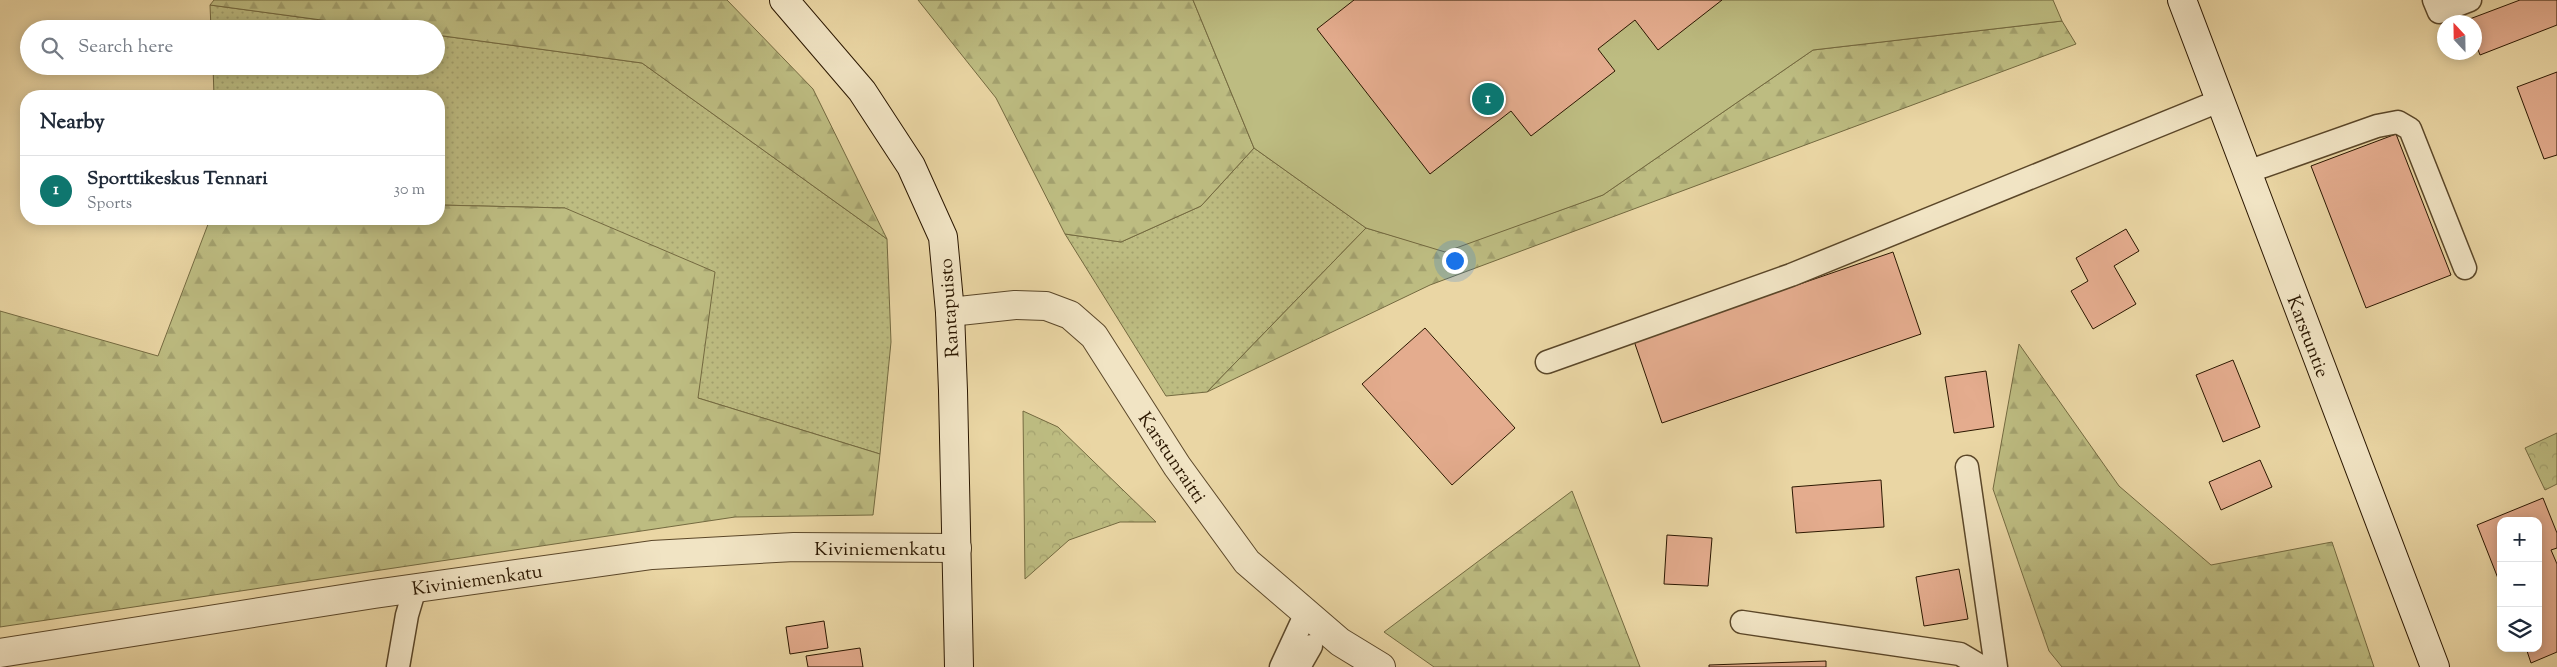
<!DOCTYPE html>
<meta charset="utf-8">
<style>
:root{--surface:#fff;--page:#f2f2f3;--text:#1f2937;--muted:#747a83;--line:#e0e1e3;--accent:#0f766e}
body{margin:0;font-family:"Sorts Mill Goudy",serif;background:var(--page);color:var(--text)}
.controls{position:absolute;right:15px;bottom:15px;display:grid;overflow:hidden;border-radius:10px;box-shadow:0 2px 12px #0003}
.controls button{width:45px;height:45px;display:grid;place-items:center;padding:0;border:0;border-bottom:1px solid var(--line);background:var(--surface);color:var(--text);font:25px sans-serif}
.compass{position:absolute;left:2437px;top:15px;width:45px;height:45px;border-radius:50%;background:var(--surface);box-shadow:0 2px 12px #0003;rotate:338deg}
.you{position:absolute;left:1454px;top:260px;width:18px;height:18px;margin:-12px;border:4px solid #fff;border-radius:50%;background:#1a73e8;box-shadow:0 0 0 8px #1a73e833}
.badge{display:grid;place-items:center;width:32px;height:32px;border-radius:50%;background:var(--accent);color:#fff;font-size:16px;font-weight:700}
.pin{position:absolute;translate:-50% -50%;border:2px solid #fff;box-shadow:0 1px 5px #0006}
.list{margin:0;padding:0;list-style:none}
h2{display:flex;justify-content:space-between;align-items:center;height:65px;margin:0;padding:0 20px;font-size:21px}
h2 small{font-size:16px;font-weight:400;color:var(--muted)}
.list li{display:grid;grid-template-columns:32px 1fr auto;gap:15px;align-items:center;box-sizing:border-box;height:70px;padding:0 20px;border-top:1px solid var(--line)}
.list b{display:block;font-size:19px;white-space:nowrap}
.list p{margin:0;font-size:16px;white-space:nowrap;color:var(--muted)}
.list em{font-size:16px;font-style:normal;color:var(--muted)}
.icon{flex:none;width:28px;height:28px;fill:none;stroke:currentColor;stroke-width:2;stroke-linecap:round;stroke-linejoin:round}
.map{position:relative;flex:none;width:2557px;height:667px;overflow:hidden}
.search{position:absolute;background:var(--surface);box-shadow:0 2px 12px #0003;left:20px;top:20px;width:425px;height:55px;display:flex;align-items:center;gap:12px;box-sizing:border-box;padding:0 18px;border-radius:28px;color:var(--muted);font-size:19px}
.panel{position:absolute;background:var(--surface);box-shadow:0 2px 12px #0003;left:20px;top:90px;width:425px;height:135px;border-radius:20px}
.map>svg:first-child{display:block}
</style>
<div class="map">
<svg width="2557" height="667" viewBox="0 0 2557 667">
<defs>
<pattern id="grass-dots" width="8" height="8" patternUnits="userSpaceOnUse" patternTransform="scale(1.25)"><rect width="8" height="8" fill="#bdbc81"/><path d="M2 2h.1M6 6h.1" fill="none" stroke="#a3a16e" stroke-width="1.8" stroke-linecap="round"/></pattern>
<pattern id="forest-firs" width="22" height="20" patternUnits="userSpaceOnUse" patternTransform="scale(1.25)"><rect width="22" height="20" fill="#bdbc81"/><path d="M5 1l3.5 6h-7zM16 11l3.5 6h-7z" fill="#a3a16e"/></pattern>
<pattern id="park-crowns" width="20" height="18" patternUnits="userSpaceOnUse" patternTransform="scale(1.25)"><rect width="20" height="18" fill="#bdbc81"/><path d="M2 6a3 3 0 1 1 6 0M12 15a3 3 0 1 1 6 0" fill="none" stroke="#a3a16e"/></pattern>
</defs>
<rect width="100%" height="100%" fill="#ead6a4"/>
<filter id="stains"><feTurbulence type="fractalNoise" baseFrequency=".004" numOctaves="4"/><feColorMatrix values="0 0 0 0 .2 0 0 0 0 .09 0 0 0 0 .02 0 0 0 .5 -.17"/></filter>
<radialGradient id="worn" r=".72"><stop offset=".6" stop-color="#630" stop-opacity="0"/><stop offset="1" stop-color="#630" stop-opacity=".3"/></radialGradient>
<g fill="url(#grass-dots)" stroke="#746a40">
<polygon points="210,5 388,29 211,29"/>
<polygon points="436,35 642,63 887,239 891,342 880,454 698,398 565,208 439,205 439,96 214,96 213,66 436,66"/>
<polygon points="1254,148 1366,228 1207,392 1166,396 1065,234 1121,242 1201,206"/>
</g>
<g fill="url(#forest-firs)" stroke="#746a40">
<polygon points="214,0 727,0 813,89 887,239 642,63 436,35 436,29 388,29 210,5"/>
<polygon points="918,0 1193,0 1254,148 1201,206 1121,242 1065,234 996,98"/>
<polygon points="2062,21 2076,44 1430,285 1207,392 1366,228 1445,251 1603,195 1813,50"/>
<polygon points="439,205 565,208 715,272 698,398 880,454 873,515 735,517 0,627 0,311 158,356 210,219 439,219"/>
<polygon points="2019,344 2119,486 2211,565 2332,542 2374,667 2062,667 2049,651 1993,489"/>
<polygon points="1572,491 1640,667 1434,667 1384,632"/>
</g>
<g fill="url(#park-crowns)" stroke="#746a40">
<polygon points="1023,411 1058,427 1156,522 1120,522 1069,540 1025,579"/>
<polygon points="2557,433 2557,484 2545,490 2525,448"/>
</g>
<polygon fill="#bdbc81" stroke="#746a40" points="1193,0 2053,0 2062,21 1813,50 1603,195 1445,252 1366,228 1254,148"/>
<g fill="#e4ac8e" stroke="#2b1700">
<polygon points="1354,0 1722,0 1658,50 1635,20 1598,49 1615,71 1531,136 1511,111 1430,174 1317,29"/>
<polygon points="2520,0 2557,0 2557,25 2480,55 2474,39 2474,22 2468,22 2467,20"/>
<polygon points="2557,72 2557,155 2544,159 2517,87"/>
<polygon points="2396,134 2451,275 2366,308 2311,166"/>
<polygon points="2126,229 2139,251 2114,266 2136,304 2093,329 2071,291 2088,281 2076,258"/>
<polygon points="1893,252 1921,334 1662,423 1634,341"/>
<polygon points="1425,328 1515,428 1452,485 1362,384"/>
<polygon points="2233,360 2260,427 2223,442 2196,375"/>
<polygon points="1986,371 1994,427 1954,433 1945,377"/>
<polygon points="2260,460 2272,487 2221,510 2209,482"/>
<polygon points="1881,480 1884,527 1796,533 1792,487"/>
<polygon points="2543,498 2557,533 2557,548 2551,550 2557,564 2557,652 2531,663 2526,648 2538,648 2538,521 2501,521 2501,586 2477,525"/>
<polygon points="1667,535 1712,538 1708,586 1664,584"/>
<polygon points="1959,569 1968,619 1924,626 1916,577"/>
<polygon points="824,621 828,648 790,654 786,627"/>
<polygon points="860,648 863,667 808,667 806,656"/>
<polygon points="1826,661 1826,667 1709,667 1709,665"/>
</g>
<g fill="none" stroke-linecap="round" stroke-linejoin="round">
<g stroke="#5b4729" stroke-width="25">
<g id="lane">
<polyline points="2434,0 2439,12 2470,0"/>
<polyline points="2247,172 2377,126 2398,122 2410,129 2465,268"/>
<polyline points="1547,362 1791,275 2219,101"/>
<polyline points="1967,467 1996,667"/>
<polyline points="1742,622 1960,654 1982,667"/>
<polyline points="398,667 407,615 415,588"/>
<polyline points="1281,667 1306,613"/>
<polyline points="1299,667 1311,646"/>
</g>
</g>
<g stroke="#5b4729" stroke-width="30">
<g id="street">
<polyline points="950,312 1015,305 1046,306 1070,315 1094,336 1177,466 1247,562 1340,642 1381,667"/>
<polyline points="0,653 374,594 652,555 794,547 957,548"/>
</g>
</g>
<g stroke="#2b1700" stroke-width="30">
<g id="secondary">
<polyline points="784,0 862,91 911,166 943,237 950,312 953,391 959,667"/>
<polyline points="2182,0 2435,667"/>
</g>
</g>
<use href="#lane" stroke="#f1e4c4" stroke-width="22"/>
<use href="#street" stroke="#f1e4c4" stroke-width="28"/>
<use href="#secondary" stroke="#f1e4c4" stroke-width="28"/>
</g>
<g text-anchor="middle" stroke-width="4" stroke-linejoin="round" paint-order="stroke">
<g font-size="19" fill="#2b1700" stroke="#f1e4c4">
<text transform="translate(948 308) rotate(-94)" y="7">Rantapuisto</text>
<text transform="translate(2309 336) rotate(69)" y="7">Karstuntie</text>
<text transform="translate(1173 457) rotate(56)" y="7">Karstunraitti</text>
<text x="880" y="555">Kiviniemenkatu</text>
<text transform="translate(477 579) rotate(-8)" y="7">Kiviniemenkatu</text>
</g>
</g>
<rect width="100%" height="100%" filter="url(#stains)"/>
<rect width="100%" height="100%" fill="url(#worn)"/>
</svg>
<div class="controls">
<button>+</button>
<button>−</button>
<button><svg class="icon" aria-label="layers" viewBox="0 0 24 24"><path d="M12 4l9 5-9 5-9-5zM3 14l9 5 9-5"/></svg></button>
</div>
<svg class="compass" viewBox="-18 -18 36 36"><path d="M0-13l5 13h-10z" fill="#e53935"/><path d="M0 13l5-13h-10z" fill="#747a83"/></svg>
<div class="you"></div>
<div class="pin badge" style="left:1488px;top:99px">1</div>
<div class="search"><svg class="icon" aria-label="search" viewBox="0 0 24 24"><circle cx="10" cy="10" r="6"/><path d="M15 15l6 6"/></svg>Search here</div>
<section class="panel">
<h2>Nearby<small></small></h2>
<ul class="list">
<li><span class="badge">1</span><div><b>Sporttikeskus Tennari</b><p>Sports</p></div><em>30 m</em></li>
</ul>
</section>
</div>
